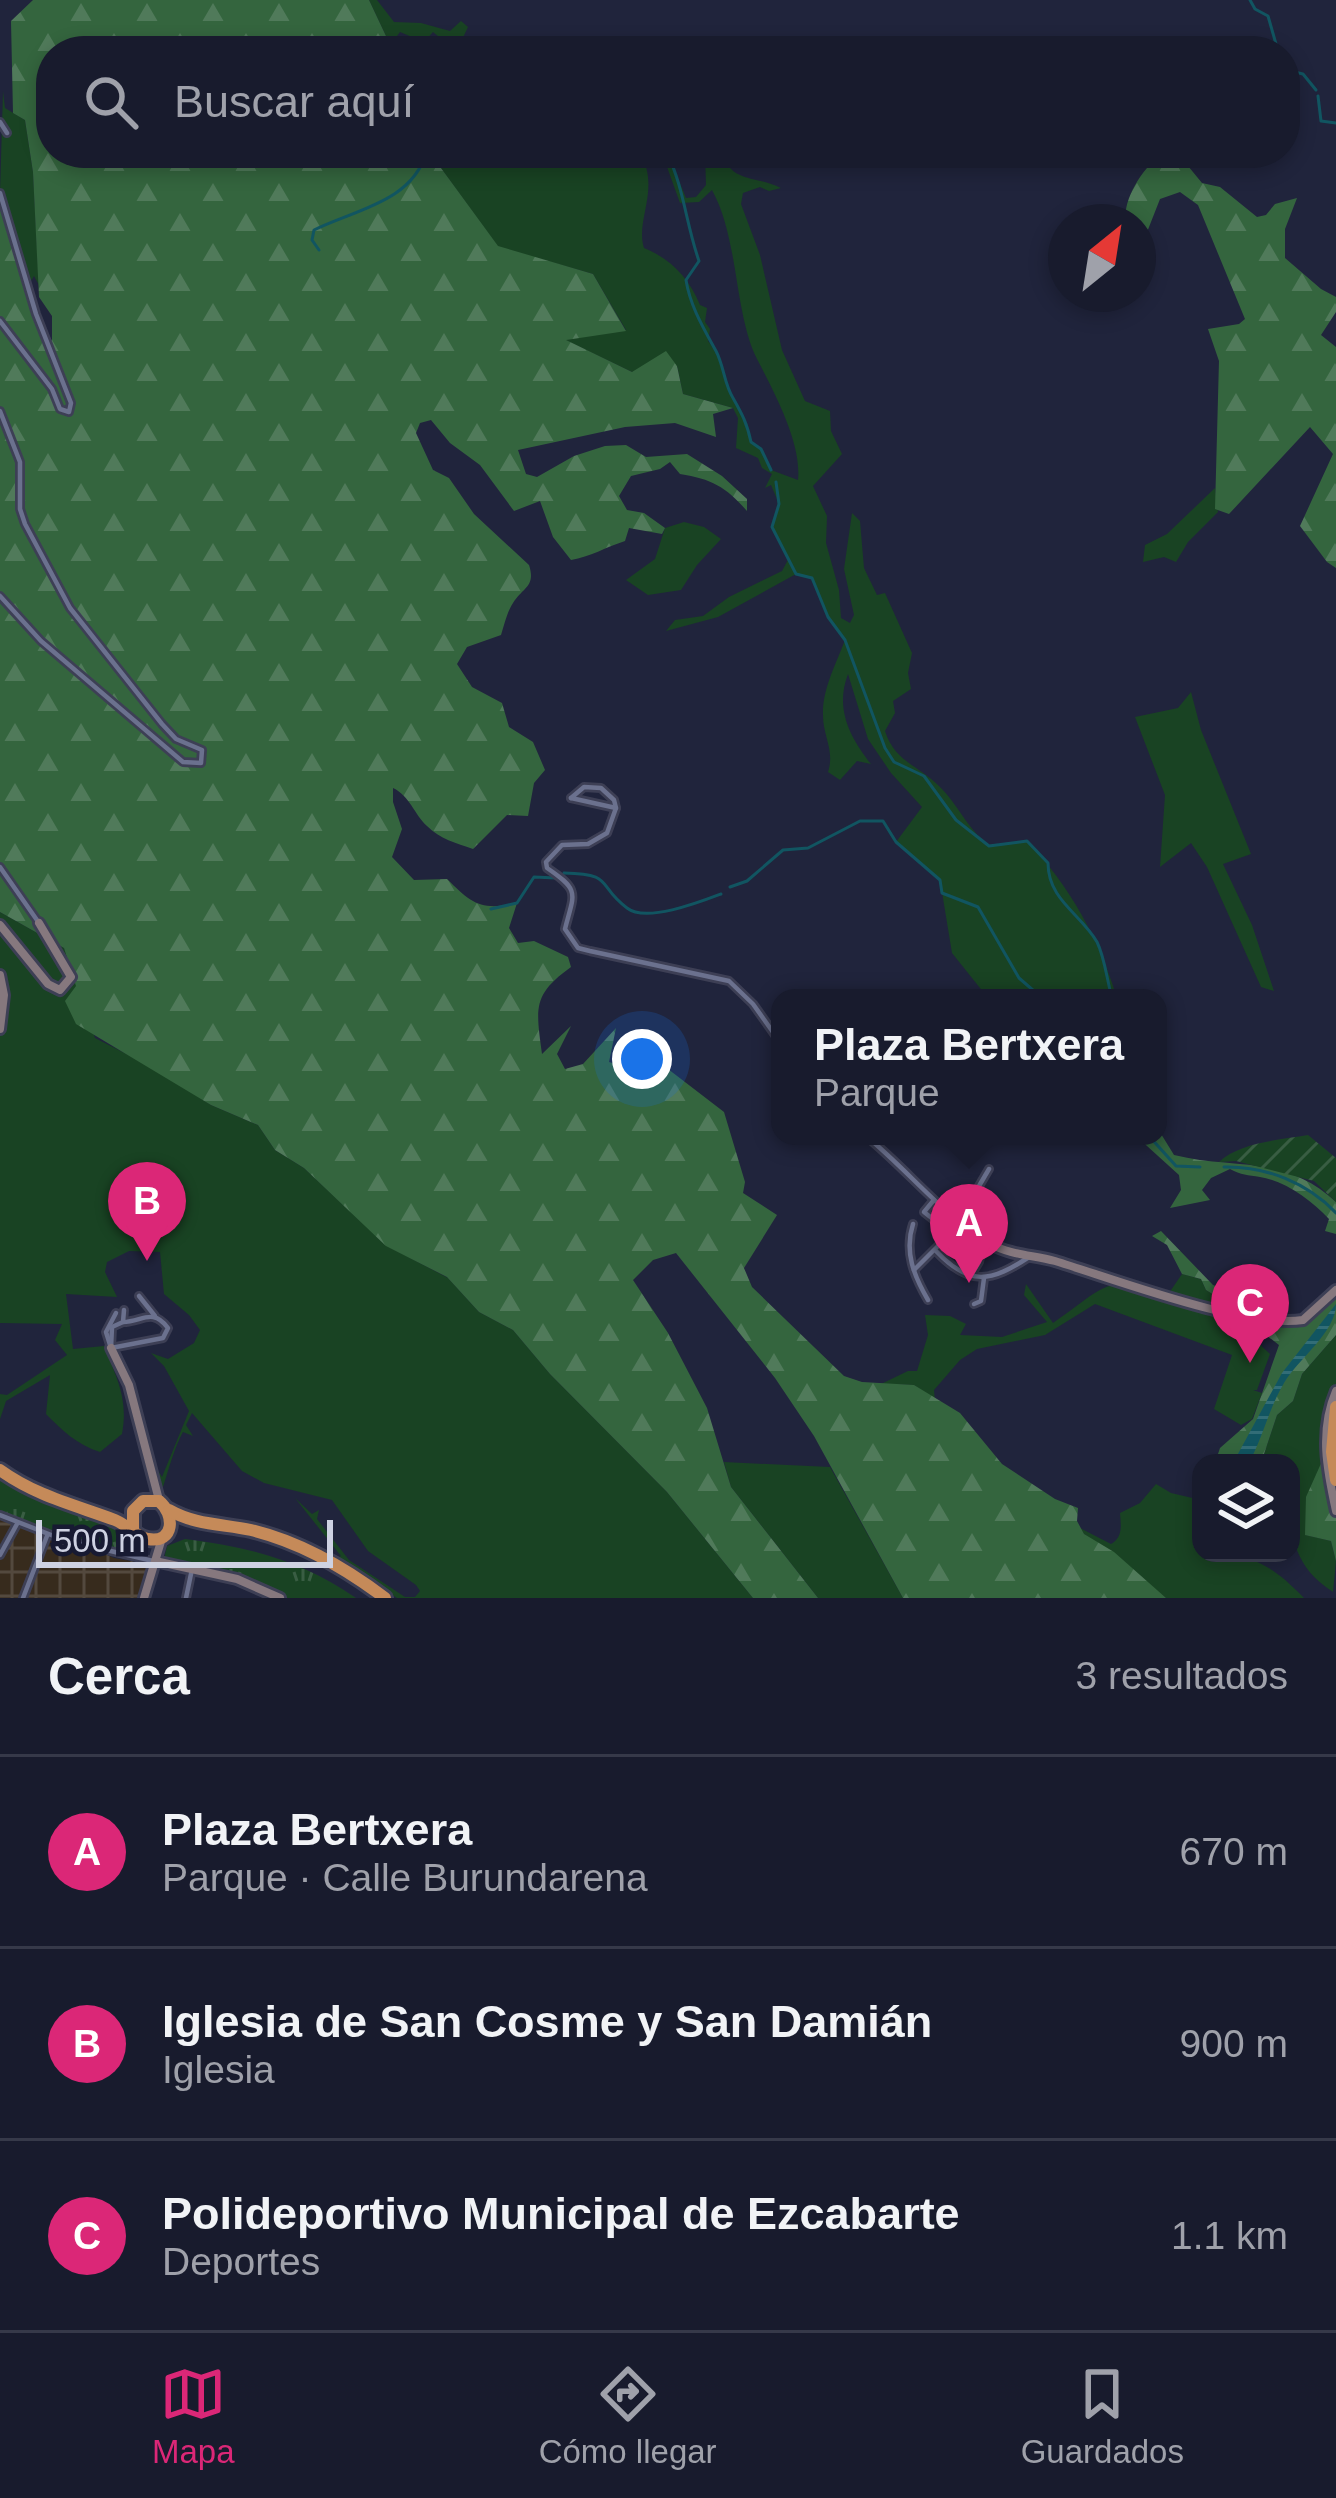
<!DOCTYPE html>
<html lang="es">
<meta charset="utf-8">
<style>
:root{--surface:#181b2d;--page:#252839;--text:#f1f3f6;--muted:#9fa1aa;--line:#363949;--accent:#db2777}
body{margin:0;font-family:Arial,sans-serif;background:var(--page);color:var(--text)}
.controls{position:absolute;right:36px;bottom:36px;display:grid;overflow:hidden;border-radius:24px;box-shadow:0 6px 18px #0003}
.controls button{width:108px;height:108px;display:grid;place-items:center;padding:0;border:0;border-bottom:3px solid var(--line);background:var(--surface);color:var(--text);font:60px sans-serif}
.compass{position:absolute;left:1048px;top:204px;width:108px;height:108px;border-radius:50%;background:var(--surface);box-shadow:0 6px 18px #0003;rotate:30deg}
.scale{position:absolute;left:36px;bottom:30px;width:297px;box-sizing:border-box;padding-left:12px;border:6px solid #ced2e2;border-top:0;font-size:33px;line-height:42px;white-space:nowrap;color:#ced2e2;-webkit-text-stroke:9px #171a32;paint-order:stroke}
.you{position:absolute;left:642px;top:1059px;width:42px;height:42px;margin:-30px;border:9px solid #fff;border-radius:50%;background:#1a73e8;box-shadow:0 0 0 18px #1a73e833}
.badge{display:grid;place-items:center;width:78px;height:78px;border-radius:50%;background:var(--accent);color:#fff;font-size:39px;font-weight:700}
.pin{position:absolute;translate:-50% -99px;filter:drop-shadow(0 3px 6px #0008)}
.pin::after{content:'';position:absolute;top:63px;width:42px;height:36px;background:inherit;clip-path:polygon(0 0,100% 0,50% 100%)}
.popup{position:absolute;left:771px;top:989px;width:396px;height:156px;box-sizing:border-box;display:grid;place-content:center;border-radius:24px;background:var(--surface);filter:drop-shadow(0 3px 9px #0005);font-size:39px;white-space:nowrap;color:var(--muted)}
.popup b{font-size:45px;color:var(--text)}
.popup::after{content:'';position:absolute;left:50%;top:100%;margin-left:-24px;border:24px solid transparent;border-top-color:var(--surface)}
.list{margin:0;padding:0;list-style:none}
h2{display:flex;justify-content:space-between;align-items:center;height:156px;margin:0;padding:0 48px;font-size:51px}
h2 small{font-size:39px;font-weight:400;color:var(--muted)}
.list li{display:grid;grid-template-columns:78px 1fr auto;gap:36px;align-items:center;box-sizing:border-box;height:192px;padding:0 48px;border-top:3px solid var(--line)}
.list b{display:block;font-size:45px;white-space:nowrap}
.list p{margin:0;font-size:39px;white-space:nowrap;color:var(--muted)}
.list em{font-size:39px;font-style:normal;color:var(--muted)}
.icon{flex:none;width:66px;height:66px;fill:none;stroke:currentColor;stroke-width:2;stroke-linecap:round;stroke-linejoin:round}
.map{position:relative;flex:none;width:1336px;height:1598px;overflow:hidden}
.search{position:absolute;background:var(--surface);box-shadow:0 6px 18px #0003;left:36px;right:36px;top:36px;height:132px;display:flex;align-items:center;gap:30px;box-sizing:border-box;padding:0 42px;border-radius:48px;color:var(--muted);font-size:45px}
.sheet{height:732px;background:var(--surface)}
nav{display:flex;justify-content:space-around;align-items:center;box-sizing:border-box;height:168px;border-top:3px solid var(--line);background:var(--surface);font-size:33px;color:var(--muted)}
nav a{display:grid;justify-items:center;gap:6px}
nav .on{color:var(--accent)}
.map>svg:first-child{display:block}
</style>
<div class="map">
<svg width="1336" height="1598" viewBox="0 0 1336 1598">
<defs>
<pattern id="industrial-grid" width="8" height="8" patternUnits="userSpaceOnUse" patternTransform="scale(3)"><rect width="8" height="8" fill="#372b1d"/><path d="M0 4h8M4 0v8" fill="none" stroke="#53493e"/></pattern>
<pattern id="forest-firs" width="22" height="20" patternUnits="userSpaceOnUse" patternTransform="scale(3)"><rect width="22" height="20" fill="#34653e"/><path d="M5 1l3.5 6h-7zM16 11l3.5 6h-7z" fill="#507a5a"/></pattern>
<pattern id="park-tufts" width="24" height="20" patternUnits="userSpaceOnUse" patternTransform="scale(3)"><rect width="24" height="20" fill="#194323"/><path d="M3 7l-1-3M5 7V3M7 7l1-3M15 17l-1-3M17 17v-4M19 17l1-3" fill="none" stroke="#395d43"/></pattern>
<pattern id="garden-furrows" width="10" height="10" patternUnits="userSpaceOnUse" patternTransform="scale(3)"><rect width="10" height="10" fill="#194323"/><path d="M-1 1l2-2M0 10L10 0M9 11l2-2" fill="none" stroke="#395d43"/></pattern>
<pattern id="water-rules" width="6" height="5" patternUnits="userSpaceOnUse" patternTransform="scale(3)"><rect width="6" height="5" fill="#115561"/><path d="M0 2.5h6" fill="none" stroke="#326d77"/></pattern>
</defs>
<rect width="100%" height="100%" fill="#20243c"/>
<polygon fill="url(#industrial-grid)" points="0,1509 114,1558 147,1564 153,1568 144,1598 0,1598"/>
<g fill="#194323">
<polygon points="369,0 377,0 394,22 421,23 450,31 461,21 468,27 459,46 449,45 433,32 424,42 400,32 397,36 404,51 393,51"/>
<polygon points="3,91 5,108 25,120 33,172 39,285 34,276 29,284 0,193"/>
<path d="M430,153H640C661,189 635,220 644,248C671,259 689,278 700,305L707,308L705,322L710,329L708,341C722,357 722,378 732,397C742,416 746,417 751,442L761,449L771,470L798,480C802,443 774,392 757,359C734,313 739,239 712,190L699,202L680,203L662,153L668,154L686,198L696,197L706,185L705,153H721C733,184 755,175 781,188L769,191L760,187L743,193L741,204L760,255L782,350L805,401L830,411L831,431L842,454L813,486L827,516L826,543L839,590L841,618L850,623L854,615L844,569L852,513L860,521L864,568L877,595L885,593L912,653L908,673L911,689L893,701L895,713L885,731C895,762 918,765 939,786C958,804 967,829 989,845L1027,841C1070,886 1099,939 1117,998H988L952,953L940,880L896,842L922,807L891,773L868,739L848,674C835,708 849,736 871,764L857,761L840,780L828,772C835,750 823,737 823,715C822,690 836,664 845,640L828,617L812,578L796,574L718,617L666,631L675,620L703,616L729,597L782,571L789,558L772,527L779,504L771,485L765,488L772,474L762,468L758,458L736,448L738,418L733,408L683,394L677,366L632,372L563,339L626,330L593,274L498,247Z"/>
<polygon points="1215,488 1218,512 1188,542 1176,562 1164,557 1143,562 1145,545 1167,534"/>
<polygon points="684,522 704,527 721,539 697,565 681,590 648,595 626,580 655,559 665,528"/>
<polygon points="1191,692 1201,730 1251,854 1223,864 1252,925 1274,991 1261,987 1207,867 1191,843 1160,867 1165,795 1135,717 1178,708"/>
<path d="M0,912L64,948L95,1038L156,1069L211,1105L258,1125L275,1150L304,1168L386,1245L448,1278L479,1312L513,1330L550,1374L667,1492L753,1598H397L337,1558L341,1556L295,1498L312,1514L319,1510L317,1519L349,1560L405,1597H415L420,1591L416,1585L368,1551L332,1500L264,1483L242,1471L192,1413L186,1425L193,1436L183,1432C174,1448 168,1472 162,1490L168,1499H164L152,1461L162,1477L189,1411L164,1366L151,1353L168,1359L194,1343L200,1330L189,1315L164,1294L160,1252L129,1251L107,1262L105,1272L117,1297L66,1294L73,1349L104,1346C115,1375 129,1397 122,1434L100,1452C77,1445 62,1430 46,1414L50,1375L6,1401L0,1419V1394L7,1395L67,1355L55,1340L62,1324L0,1323Z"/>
<path d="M1182,1274L1201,1279L1206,1290L1259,1323L1262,1332L1253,1338L1270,1354L1257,1390H1253L1262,1393L1252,1419L1241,1425L1214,1409L1232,1355L1095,1304L1045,1335L977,1349L960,1360L934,1390L935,1401L914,1385L881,1384L908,1371H917L928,1335L925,1315L950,1316L966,1324L960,1335L1002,1337L1047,1322L1024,1295L1026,1284L1053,1323C1107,1286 1103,1274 1169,1293Z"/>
<path d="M1336,1335V1396L1306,1535L1331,1541L1336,1561L1333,1592C1282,1559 1291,1516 1291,1463H1261L1277,1415L1293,1401L1302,1374Z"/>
<polygon points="724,1462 830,1467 903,1598 818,1598 731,1487"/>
<path d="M1156,1484L1171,1493L1201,1500V1553C1250,1553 1270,1563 1304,1598H1166L1084,1534L1080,1528L1111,1544C1123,1537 1121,1526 1120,1513L1140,1503Z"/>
</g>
<g fill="url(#forest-firs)">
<path d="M33,0H369L393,51H51V153H430L498,246L593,274L626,331L566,340L632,372L666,351L677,366L683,394L733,408L713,414L716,437L675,423L625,427L518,450L526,474L537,477L574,456L605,446L626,445L646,457L687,454L722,476L747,499V511C726,487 712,479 680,474L670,462L660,469L631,476L619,496L627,510L644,513L665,528L662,534L629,528L625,541C606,547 590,557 571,560L553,537L540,501L514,511L480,465L450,443L431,420L420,423L416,433L433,470L449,478L474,514L529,565C536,587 523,587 513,603C507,612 504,626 501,635L467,647L457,664L472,687L502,703L509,727L533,742L545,770L534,783L528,816L507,815L473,849C456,843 440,839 427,826C414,814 410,796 393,788V802L402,829L392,857L414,880L447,879C472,904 481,911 517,903L509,928L518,943L534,941L568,957L571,967C532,995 536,1008 542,1054L571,1026L557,1054L565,1069L583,1064L616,1028L609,1062L646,1073L668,1069L724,1112L745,1182L743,1193L777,1215L744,1268L752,1287L844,1376L862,1382L914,1385L960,1413L1002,1464L1055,1499L1078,1508L1077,1521L1084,1534L1114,1552L1166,1598H903L814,1436L775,1378L676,1253L653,1260L633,1280L668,1333L707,1408L731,1487L818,1598H753L667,1492L550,1374L513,1330L479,1312L447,1277L386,1246L304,1168L275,1150L258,1125L211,1105L76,1024L65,1001L76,986L64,948L0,912V189L37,314L52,341V316L39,297L33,172L25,120L13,113L11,21Z"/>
<path d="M1162,153L1179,155L1202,183L1220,187L1257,217L1266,215L1275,204L1297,198L1285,229V258L1321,289L1336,297V312L1321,335L1336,347V568L1327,562L1300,526L1333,454L1310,427L1229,514L1215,509L1219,361L1208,329L1239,324L1245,319L1198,205L1180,192L1160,199L1138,255V222H1126C1122,199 1144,167 1162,153Z"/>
<path d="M1158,1129L1174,1155C1234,1170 1285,1154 1336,1202V1234L1325,1231L1329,1219C1311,1200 1286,1181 1260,1177C1248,1175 1241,1175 1230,1169L1211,1178L1202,1190L1210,1200L1170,1208L1181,1190L1179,1175L1136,1136H1158Z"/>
<polygon points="1161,1231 1213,1285 1236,1294 1278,1324 1305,1323 1336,1292 1336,1335 1302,1374 1293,1401 1277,1415 1261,1463 1215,1463 1220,1448 1253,1419 1279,1345 1262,1332 1259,1323 1206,1290 1201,1279 1182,1274 1167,1245 1152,1236"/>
<polygon points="1323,1459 1336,1511 1336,1561 1331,1541 1305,1535 1306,1497"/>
</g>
<g fill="url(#park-tufts)">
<path d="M0,1477C11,1484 22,1492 34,1497C70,1515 126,1517 146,1555C96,1547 45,1534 0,1510Z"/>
<path d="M185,1539C250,1547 302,1561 356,1598H287L269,1586L218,1569L164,1559L167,1546Z"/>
</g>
<path fill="url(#garden-furrows)" d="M1308,1135L1336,1158V1202L1314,1181L1236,1161L1219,1162C1240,1142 1280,1140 1308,1135Z"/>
<path fill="url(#water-rules)" d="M1336,1304C1336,1332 1299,1358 1284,1383C1269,1408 1263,1437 1249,1463H1233L1282,1373Z"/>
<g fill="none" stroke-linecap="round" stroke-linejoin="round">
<g stroke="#115561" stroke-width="3">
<polyline points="1250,0 1255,9 1268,16 1278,51"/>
<polyline points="1285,63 1290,71 1303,74 1316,90"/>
<polyline points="1318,96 1321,121 1336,123"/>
<path d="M667,153C684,188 686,224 699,261L686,280C690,306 704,329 716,351C724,366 724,384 733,398C742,414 747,423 751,442L761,449L771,470"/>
<path d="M319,250L312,240L314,230C354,210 412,202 426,153"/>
<path d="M776,482L779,504L772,527L796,574L812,578L828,617L845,640L885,748L894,762L924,776L956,820L989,846L1027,841L1048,863C1048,900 1081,914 1097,942C1105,958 1107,981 1112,998"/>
<path d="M564,873C615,874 596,885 627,908C646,923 700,902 721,894"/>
<polyline points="730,887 747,881 783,850 808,848 860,821 883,821 896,842 940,880 942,893 978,907 1019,978 1042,998"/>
<polyline points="491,909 517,903 534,877 556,878"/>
<polyline points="1149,1136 1176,1166 1200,1167"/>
<path d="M1224,1167C1266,1166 1308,1183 1336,1213"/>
</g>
<g stroke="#3d3f55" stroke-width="10">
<g id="street">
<polyline points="0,122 7,133"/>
<polyline points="0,193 36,314 71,403 69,412 60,409 52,389 0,321"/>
<polyline points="0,411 20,462 20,509 25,524 70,608 162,724 176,739 202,750 201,763 183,762 41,641 0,596"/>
<path d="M571,798L584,787L601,788L614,800L616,808L607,833L588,844L562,845L546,862L547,868C581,891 574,893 565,929L578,948L590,951L729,981L753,1004L780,1042"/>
<polyline points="571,798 616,808"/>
<polyline points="0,867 39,923"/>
<path d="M866,1136C909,1171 943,1216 991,1244"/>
<polyline points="934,1200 924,1212 957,1238 950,1250"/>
<path d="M913,1224C904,1252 914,1276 928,1300"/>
<path d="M936,1251C970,1287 991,1282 1029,1257"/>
<polyline points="914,1270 952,1232 989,1169"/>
<polyline points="971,1275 979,1262 983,1242"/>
<polyline points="139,1296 155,1316"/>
<polyline points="974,1304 981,1301 984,1278"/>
<path d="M111,1348L163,1338L168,1328C152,1307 142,1322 123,1322"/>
<polyline points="111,1348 112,1327 123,1322 124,1310"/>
<polyline points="111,1348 106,1332 116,1313"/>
<polyline points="0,1515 64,1540 153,1561"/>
<polyline points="0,1555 17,1524"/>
<polyline points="23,1598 47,1536"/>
<polyline points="186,1598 192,1569"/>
</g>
</g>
<g stroke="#3d3f55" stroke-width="14">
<g id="secondary">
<polyline points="0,925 48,984 60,990 71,977 39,923"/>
<polyline points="0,975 4,995 0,1029"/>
<path d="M991,1244C1010,1255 1033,1255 1055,1261C1114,1279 1246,1329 1303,1320L1336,1290"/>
<polyline points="111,1348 129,1385 159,1500"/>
<path d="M1336,1391C1319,1431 1327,1470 1336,1511"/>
<polyline points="155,1561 237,1579 280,1598"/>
<polyline points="144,1598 162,1538"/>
</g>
</g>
<g stroke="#3d3f55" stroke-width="18">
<g id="highway">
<polyline points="1336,1407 1332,1452 1336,1480"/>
<path d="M0,1470C36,1496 75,1505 115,1520C128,1525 137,1538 148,1539C175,1544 175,1514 159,1501H143L133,1511V1529"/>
<path d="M169,1510C195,1525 223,1524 251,1530C301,1542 344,1567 385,1598"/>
</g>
</g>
<use href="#street" stroke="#6b718e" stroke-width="4.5"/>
<use href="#secondary" stroke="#86787e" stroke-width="8"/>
<use href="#highway" stroke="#c58a59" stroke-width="12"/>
</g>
</svg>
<div class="controls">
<button><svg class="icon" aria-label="layers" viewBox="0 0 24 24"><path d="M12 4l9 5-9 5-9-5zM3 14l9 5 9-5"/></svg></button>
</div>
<svg class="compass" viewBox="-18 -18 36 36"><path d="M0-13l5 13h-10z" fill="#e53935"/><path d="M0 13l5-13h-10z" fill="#9fa1aa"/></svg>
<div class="scale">500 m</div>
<div class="you"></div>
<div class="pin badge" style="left:969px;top:1283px">A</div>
<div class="popup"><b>Plaza Bertxera</b>Parque</div>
<div class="pin badge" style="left:147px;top:1261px">B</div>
<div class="pin badge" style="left:1250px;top:1363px">C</div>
<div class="search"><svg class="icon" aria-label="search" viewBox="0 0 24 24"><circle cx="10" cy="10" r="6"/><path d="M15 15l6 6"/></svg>Buscar aquí</div>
</div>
<section class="sheet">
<h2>Cerca<small>3 resultados</small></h2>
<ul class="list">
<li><span class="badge">A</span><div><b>Plaza Bertxera</b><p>Parque · Calle Burundarena</p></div><em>670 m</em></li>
<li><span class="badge">B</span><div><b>Iglesia de San Cosme y San Damián</b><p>Iglesia</p></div><em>900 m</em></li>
<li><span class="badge">C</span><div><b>Polideportivo Municipal de Ezcabarte</b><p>Deportes</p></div><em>1.1 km</em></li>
</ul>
</section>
<nav>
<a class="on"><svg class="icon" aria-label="map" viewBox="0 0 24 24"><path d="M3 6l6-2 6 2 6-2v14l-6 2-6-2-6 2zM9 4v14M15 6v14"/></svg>Mapa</a>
<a><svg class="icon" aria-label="directions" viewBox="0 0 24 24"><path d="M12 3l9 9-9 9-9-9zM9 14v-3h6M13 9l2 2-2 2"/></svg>Cómo llegar</a>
<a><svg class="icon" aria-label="saved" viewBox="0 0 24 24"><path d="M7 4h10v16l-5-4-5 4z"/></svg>Guardados</a>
</nav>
